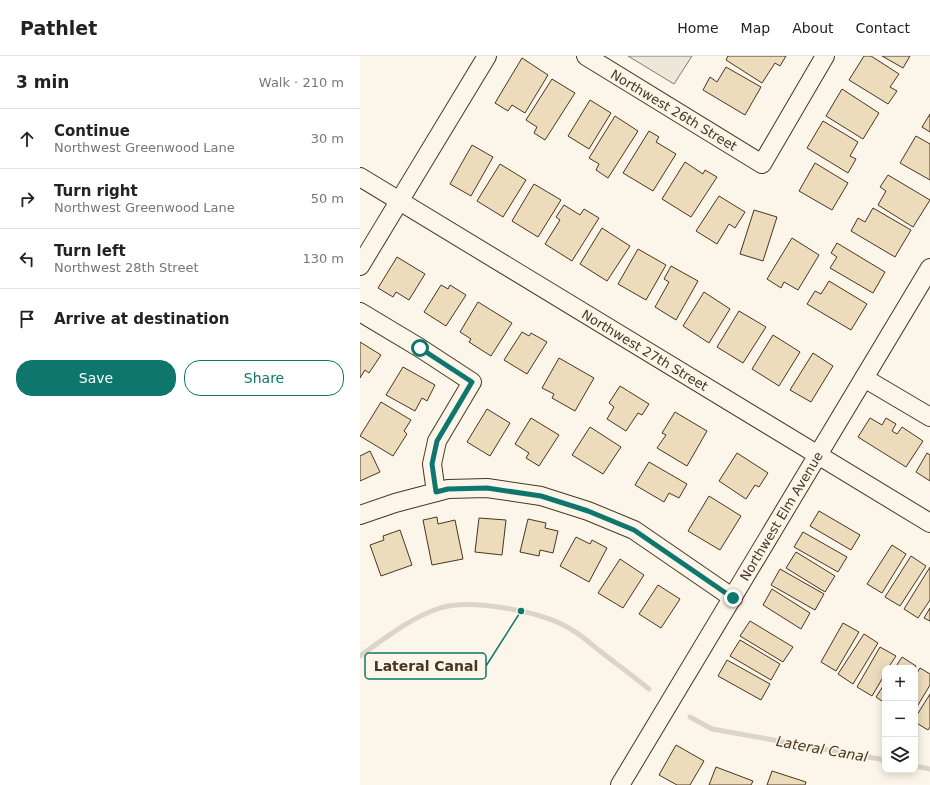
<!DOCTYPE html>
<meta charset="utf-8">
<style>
:root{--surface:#fff;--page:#f6f6f6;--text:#222;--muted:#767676;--line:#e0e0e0;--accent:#0f766e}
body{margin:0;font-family:"DejaVu Sans",sans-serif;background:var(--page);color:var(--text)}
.controls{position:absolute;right:12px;bottom:12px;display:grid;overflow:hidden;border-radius:8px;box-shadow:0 2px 10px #0003}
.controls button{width:36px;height:36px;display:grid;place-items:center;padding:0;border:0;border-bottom:1px solid var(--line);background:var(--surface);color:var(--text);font:20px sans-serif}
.stop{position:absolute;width:12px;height:12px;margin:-9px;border:3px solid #0f766e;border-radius:50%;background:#fff}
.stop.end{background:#0f766e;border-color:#fff;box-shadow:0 1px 4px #0008}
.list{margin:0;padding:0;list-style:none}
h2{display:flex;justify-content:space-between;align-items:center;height:52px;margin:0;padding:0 16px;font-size:17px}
h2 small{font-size:13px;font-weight:400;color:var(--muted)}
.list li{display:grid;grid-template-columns:26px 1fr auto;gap:12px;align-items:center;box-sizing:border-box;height:60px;padding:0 16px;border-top:1px solid var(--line)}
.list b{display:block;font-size:15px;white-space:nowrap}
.list p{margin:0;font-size:13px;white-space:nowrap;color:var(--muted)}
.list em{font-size:13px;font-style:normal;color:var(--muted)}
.actions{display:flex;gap:8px;padding:12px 16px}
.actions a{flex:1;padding:9px 0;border:1px solid var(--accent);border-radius:16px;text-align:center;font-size:14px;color:var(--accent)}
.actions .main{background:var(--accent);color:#fff}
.icon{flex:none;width:22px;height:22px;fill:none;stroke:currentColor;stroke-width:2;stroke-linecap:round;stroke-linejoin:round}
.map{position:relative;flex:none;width:570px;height:729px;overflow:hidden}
header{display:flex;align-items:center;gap:24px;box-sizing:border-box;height:56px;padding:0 20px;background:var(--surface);border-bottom:1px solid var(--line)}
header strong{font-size:19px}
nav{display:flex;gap:22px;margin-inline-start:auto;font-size:14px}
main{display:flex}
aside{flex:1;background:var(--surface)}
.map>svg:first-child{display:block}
</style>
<header>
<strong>Pathlet</strong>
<nav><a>Home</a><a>Map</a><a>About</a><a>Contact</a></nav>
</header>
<main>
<aside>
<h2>3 min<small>Walk · 210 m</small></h2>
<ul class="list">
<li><svg class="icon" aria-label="ahead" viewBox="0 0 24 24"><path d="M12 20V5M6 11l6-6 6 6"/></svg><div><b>Continue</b><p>Northwest Greenwood Lane</p></div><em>30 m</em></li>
<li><svg class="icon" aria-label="right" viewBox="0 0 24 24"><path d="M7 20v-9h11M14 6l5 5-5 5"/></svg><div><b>Turn right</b><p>Northwest Greenwood Lane</p></div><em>50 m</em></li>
<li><svg class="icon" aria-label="left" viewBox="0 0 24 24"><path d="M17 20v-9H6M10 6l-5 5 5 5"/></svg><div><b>Turn left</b><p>Northwest 28th Street</p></div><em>130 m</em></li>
<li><svg class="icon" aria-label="arrive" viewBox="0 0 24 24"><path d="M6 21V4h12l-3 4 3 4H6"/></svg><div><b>Arrive at destination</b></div></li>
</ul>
<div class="actions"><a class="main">Save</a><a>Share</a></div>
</aside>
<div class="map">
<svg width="570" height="729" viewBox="0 0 570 729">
<rect width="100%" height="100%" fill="#fbf6e9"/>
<polygon fill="#ede6d9" stroke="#887966" points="268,0 332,0 314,28"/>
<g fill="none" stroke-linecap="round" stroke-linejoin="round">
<g stroke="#dcd4c6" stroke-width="5">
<path d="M0,600C25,582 50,562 80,552C112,542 185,556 212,574C221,579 229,586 236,592C254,606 272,619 289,633"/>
<polyline points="330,661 352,673 525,704"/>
<polyline points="555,710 570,713"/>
</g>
</g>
<g fill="#ecdcbc" stroke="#4a3520">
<polygon points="368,0 426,0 420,10 415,7 402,27 366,4"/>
<polygon points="504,0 511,0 539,18 530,31 537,35 528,48 489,24"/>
<polygon points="522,0 550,0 543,12"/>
<polygon points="162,2 188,19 165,57 152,49 148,55 135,47"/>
<polygon points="366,11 401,31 385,59 343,34 350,21 357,26"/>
<polygon points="192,23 215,37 185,84 174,77 177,71 166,64"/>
<polygon points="482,33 519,57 503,83 466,60"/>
<polygon points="230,44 251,57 229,93 208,80"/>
<polygon points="570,58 570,76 562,71"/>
<polygon points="255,60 278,75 248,122 236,114 239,108 229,102"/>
<polygon points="463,65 498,86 490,100 496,103 488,117 447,92"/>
<polygon points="289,75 299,81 296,86 316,98 293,135 263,117"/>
<polygon points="556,80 570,88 570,124 540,107"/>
<polygon points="112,89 133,101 111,140 90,128"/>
<polygon points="325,106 343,118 345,114 357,121 331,161 302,143"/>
<polygon points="455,107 488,127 472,154 439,135"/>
<polygon points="140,108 166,124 143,161 117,145"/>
<polygon points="528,119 570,144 553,171 518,149 526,135 520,131"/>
<polygon points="174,128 201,144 178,181 152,165"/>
<polygon points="359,140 385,156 375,172 369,168 357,188 336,175"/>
<polygon points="204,149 220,159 224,153 239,162 212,205 185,188 200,164 196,161"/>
<polygon points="513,152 551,174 535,201 491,175 498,162 505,166"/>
<polygon points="394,154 417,161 403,205 380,198"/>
<polygon points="242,172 270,190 247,225 220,208"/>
<polygon points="432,182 459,199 438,234 424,226 421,232 407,223"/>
<polygon points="477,187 525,216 513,237 470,212 477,201 471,197"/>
<polygon points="278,193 306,209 286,244 258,228"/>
<polygon points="37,201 65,218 49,244 36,236 33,241 18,232"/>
<polygon points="311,210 338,225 316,264 295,251 309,226 304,223"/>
<polygon points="469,225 507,248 491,274 447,248 455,235 461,238"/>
<polygon points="81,229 88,233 90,229 106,239 86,270 64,256"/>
<polygon points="344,236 370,253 349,287 323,270"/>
<polygon points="118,246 152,267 131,300 109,286 111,283 100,276"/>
<polygon points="379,255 406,271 383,307 357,291"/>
<polygon points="162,276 169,280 171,277 187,286 167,318 144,304"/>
<polygon points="413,279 440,296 419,330 392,313"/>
<polygon points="0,286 21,299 9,317 5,314 0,322"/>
<polygon points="453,297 473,310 451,346 430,334"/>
<polygon points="199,302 234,322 215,355 192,342 194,338 182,332"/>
<polygon points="43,311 75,329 67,345 62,342 55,355 26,339"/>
<polygon points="260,330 289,348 282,359 278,357 266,375 247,363 254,351 249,347"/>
<polygon points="21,346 51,364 44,375 47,378 33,400 0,380"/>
<polygon points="127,353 150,367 130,400 107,386"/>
<polygon points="315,356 347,375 327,410 297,392 306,379 302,377"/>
<polygon points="171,362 199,379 179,410 166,402 169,397 155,388"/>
<polygon points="510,362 522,369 526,362 536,368 532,375 537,378 542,371 563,385 546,411 498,381"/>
<polygon points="230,371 261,391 243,418 212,399"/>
<polygon points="10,395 20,416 0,425 0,400"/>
<polygon points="377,397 408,417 399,431 395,429 386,443 359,425"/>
<polygon points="567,397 570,399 570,425 556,416"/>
<polygon points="289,406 327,428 319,442 309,437 304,446 275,429"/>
<polygon points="349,440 381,460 360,494 328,475"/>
<polygon points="459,455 500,479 491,494 450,470"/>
<polygon points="77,461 78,468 95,464 103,503 72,509 63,464"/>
<polygon points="119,462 146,464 142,499 115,496"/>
<polygon points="168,463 186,467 185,472 198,475 193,497 180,494 179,500 160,496"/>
<polygon points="40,474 52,509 21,520 10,489 24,484 23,480"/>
<polygon points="443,476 487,501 478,516 434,491"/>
<polygon points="216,481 230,488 232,484 247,492 229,526 200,510"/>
<polygon points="532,489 546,498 522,537 507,528"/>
<polygon points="436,496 475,520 465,536 426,512"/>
<polygon points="551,500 566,510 540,550 525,541"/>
<polygon points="260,503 284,519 263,552 238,537"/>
<polygon points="570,511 570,544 558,562 544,553"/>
<polygon points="420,513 464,538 455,554 411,529"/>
<polygon points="298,529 320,543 301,572 279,558"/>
<polygon points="412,533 450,557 441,573 403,549"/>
<polygon points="570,552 570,565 564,562"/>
<polygon points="390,565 433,591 423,606 380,580"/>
<polygon points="483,567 499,576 476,615 461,606"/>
<polygon points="504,578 518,587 493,628 478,618"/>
<polygon points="380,584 420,608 411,624 370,600"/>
<polygon points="520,591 536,600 528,612 525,612 525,618 512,640 497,631"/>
<polygon points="542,601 556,610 555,612 535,612"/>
<polygon points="367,604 410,628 401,644 358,620"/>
<polygon points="560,612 570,618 570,629 555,654 555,620"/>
<polygon points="525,627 525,647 516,641"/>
<polygon points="570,638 570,671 568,674 555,666 555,662"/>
<polygon points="316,689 344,705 330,729 317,729 299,719"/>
<polygon points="356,711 393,725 391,729 349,729"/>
<polygon points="412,715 446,726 445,729 407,729"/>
</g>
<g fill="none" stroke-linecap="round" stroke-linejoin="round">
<g stroke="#4a3520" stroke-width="20">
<g id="minor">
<polyline points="226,0 402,108 465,0"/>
<polyline points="0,121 570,467"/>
<polyline points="0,210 127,0"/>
<polyline points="0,256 60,292 112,326 77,385 72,408 76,436"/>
<polyline points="504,322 570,361"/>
<polyline points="0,459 35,447 88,433 127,432 181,440 228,455 274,474 373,542"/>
<polyline points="260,729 570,212"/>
</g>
</g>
<use href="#minor" stroke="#fbf6e9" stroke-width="18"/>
</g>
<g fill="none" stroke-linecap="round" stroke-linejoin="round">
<polyline stroke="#0f766e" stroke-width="5" points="60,292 112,326 77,385 72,408 76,436 88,433 127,432 181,440 228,455 274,474 373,542"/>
</g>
<g text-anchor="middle" stroke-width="3" stroke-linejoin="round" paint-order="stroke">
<g font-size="13" fill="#4a3520" stroke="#fbf6e9">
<text transform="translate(314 54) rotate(31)" y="5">Northwest 26th Street</text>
<text transform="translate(285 294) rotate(31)" y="5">Northwest 27th Street</text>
<text transform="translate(421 460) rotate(-59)" y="5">Northwest Elm Avenue</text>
</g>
<g font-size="14" font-style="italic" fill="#4a3520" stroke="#fbf6e9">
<text transform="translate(462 693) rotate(10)" y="5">Lateral Canal</text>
</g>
</g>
<path fill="none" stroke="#0f766e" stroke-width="1.5" d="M161 555L126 610"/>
<circle fill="#0f766e" stroke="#fbf6e9" stroke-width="1.5" cx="161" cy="555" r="4"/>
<rect fill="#fbf6e9" stroke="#0f766e" stroke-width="1.5" x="5" y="597" width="121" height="26" rx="4"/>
<g font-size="14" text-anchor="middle" font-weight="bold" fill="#4a3520">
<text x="66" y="615">Lateral Canal</text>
</g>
</svg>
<div class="controls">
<button>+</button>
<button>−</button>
<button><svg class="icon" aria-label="layers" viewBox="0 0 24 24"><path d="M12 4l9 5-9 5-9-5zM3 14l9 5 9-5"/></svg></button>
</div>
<div class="stop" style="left:60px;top:292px"></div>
<div class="stop end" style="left:373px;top:542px"></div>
</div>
</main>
